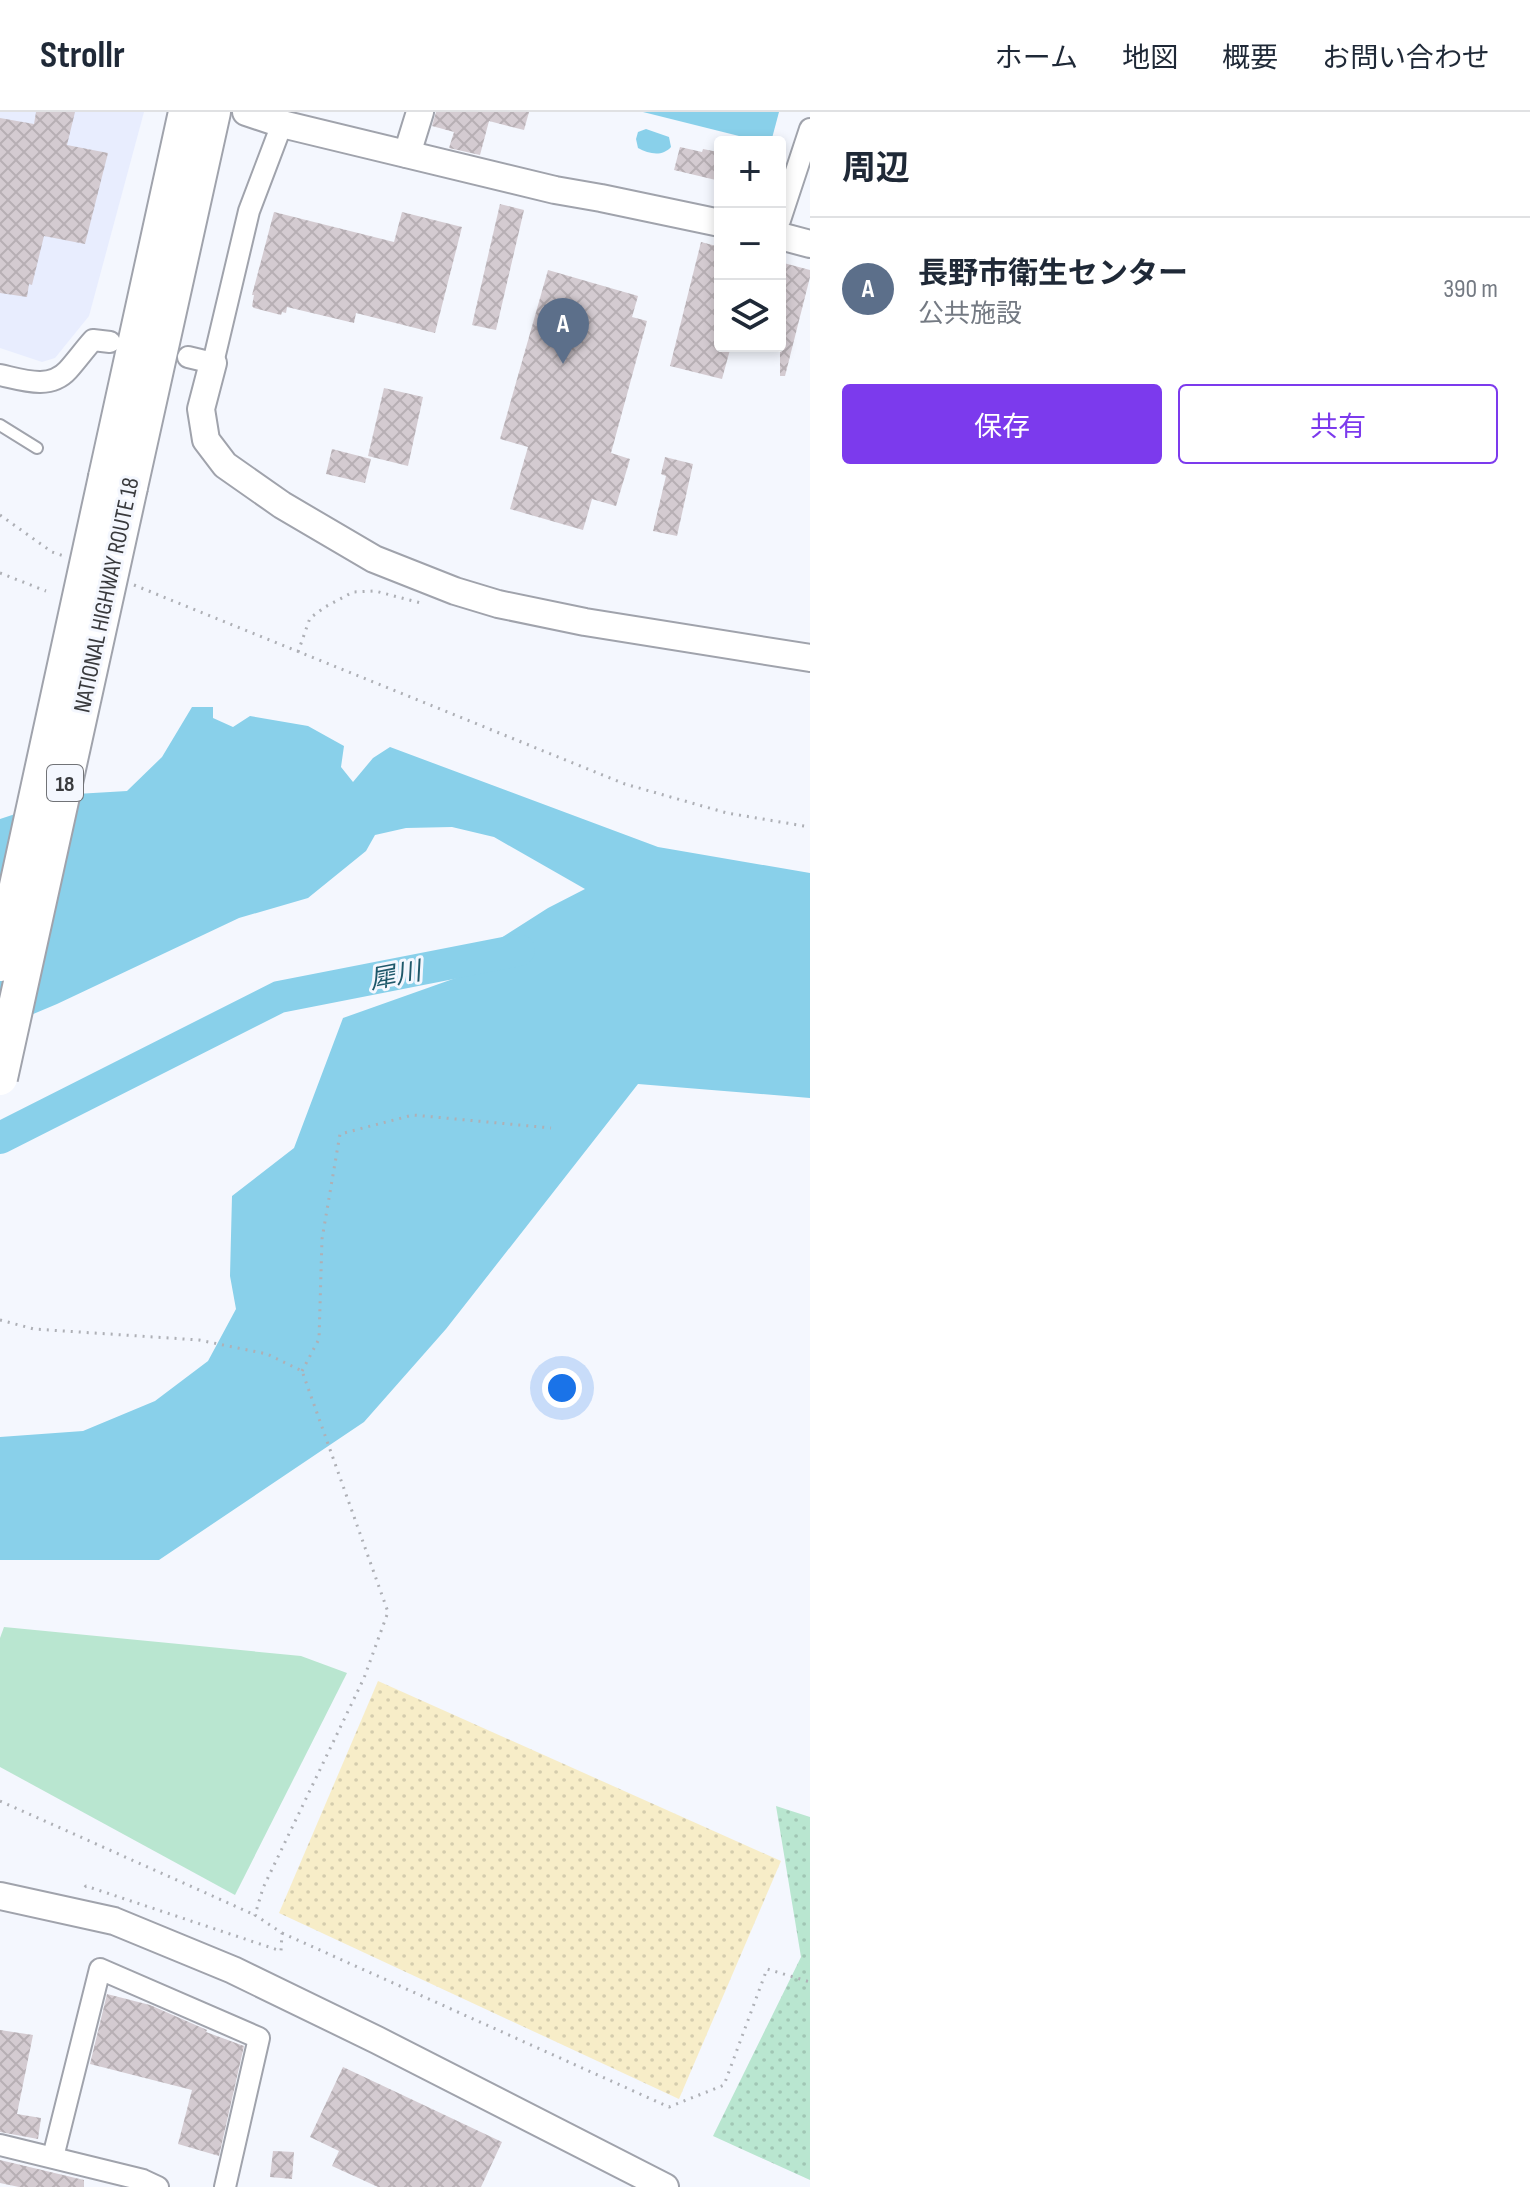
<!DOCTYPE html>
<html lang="ja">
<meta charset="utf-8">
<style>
:root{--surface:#fff;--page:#f6f6f7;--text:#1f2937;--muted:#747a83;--line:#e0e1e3;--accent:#7c3aed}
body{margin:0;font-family:"Sofia Sans Condensed","Noto Sans JP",sans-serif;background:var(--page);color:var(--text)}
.controls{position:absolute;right:24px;top:24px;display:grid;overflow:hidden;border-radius:8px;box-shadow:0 4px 12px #0003}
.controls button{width:72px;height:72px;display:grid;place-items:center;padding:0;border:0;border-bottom:2px solid var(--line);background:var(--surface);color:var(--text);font:40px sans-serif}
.you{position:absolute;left:562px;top:1276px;width:28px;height:28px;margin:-20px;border:6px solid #fff;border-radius:50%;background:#1a73e8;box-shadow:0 0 0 12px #1a73e833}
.badge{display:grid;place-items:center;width:52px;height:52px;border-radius:50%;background:var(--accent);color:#fff;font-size:26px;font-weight:700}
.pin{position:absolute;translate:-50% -66px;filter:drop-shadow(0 2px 4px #0008)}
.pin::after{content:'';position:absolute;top:42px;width:28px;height:24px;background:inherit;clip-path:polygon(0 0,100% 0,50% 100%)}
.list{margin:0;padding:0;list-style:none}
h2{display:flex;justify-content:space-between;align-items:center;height:104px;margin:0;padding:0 32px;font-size:34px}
h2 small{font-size:26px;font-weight:400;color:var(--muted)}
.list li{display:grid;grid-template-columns:52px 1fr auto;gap:24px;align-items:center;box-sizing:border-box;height:144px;padding:0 32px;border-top:2px solid var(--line)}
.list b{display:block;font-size:30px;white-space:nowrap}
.list p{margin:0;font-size:26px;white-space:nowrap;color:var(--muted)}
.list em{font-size:26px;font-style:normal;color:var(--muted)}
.actions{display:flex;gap:16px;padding:24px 32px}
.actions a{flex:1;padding:18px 0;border:2px solid var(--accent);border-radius:8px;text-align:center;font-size:28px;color:var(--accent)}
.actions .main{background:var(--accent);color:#fff}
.icon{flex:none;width:44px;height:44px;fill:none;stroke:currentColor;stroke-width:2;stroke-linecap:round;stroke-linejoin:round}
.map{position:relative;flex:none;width:810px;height:2075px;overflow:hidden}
header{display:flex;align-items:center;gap:48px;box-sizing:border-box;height:112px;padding:0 40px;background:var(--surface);border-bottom:2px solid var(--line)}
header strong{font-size:38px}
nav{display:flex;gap:44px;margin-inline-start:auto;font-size:28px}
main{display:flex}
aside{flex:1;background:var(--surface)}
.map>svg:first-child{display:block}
</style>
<header>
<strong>Strollr</strong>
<nav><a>ホーム</a><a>地図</a><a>概要</a><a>お問い合わせ</a></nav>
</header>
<main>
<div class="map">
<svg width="810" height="2075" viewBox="0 0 810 2075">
<defs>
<pattern id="grass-dots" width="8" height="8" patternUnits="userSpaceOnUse" patternTransform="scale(2)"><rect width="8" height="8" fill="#b9e6d0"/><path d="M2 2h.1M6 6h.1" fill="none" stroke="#a0c6b4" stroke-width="1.8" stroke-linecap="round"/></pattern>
<pattern id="sand-dots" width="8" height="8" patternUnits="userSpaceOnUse" patternTransform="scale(2)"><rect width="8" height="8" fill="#f7edc8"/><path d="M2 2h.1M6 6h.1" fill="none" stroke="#d4ccad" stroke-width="1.8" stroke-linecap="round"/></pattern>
<pattern id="building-cross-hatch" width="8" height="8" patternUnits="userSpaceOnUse" patternTransform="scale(2)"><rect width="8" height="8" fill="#d4cbd1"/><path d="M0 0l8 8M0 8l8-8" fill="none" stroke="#b7afb4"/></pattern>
</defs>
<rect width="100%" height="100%" fill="#f4f7fe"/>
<polygon fill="#e8edfe" points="0,0 144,0 89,204 55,246 42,250 0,236"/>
<polygon fill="url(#grass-dots)" points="776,1694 810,1705 810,2068 713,2024 801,1845"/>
<polygon fill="url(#sand-dots)" points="378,1569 781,1749 679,1987 279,1801"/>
<polygon fill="#b9e6d0" points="4,1515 301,1544 347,1561 235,1783 0,1655 0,1526"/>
<g fill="#89d0ea">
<polygon points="643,0 779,0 771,30 763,30"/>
<path d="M646,17L669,25L671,35C662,45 649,42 638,36L636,27L638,20Z"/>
<polygon points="192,595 213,595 213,606 233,615 250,604 308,614 344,634 341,655 353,670 373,646 390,635 658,735 810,761 810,986 638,972 446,1217 364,1310 159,1448 0,1448 0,1325 83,1319 155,1289 208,1249 236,1197 230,1164 232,1084 294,1036 343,906 467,862 482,838 548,796 585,777 494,725 452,715 406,716 375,723 366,739 308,786 239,806 57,892 0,916 0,707 76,682 127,679 162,645"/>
</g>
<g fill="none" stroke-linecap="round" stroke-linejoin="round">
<polyline stroke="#89d0ea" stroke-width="32" points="0,1026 279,885 519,838"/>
</g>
<g fill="url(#building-cross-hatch)">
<polygon points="36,0 75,0 67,33 108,41 85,132 44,124 32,173 29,172 27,185 0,181 0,6 34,12"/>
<polygon points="436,0 529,0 524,18 489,9 480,43 449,36 454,20 432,14"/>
<polygon points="680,35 702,40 703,37 718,40 717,44 720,45 720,69 674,58"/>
<polygon points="500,92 524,98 496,218 472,213"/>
<polygon points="274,100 394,130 402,100 462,115 435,221 356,201 354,211 287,195 286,201 282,200 281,203 254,196 252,194 254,183 252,183"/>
<polygon points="701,130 720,135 720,234 731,234 722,267 670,254"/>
<polygon points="780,150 810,158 810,165 785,264 780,264"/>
<polygon points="548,158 638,184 632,205 647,209 611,341 630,347 616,394 592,387 583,418 510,397 528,335 500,327"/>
<polygon points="384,276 423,285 408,354 368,344"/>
<polygon points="332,337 371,347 365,371 326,362"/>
<polygon points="665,345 693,352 677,424 653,419 666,364 661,362"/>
<polygon points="107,1882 150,1893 207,1918 206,1920 244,1934 219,2044 178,2032 192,1978 90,1952"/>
<polygon points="0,1918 33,1923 17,2002 41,2006 38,2027 0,2020"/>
<polygon points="343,1955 502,2030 481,2075 378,2075 332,2054 339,2039 310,2025"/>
<polygon points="273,2039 294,2040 292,2067 270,2065"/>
<polygon points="0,2048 84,2068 84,2075 19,2075 0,2071"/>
</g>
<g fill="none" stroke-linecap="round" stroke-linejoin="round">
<g stroke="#a0a3ac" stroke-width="14">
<polyline id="service" points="0,313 37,336"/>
</g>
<g stroke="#a0a3ac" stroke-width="24">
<g id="minor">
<polyline points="780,108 810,17"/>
<polyline points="188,245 213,251 249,99 282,12"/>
<path d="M0,263C23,268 50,278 68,258C77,248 84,238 93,228L110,230"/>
<polyline points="0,2033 143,2068 158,2075"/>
<polyline points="53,2045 100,1857 259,1926 225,2075"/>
</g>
</g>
<g stroke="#a0a3ac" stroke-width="30">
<g id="tertiary">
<polyline points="246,0 282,12 555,78 601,86 720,111"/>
<polyline points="407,42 420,0"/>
<polyline points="780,124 810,132"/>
<polyline points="213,251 201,297 206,328 225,353 282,393 374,447 455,479 498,492 585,510 810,546"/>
<polyline points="0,1784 114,1809 233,1858 377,1928 665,2075"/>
</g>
</g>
<g stroke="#a0a3ac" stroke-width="38">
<g id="trunk">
<polyline points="106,365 186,0"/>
<polyline points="130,375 213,0"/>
</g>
</g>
<g stroke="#aeb0b6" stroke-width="3" stroke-dasharray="2 6" stroke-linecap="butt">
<polyline points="0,403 52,440 64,444"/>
<polyline points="0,461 46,479"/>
<polyline points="134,473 625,672 727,701 810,715"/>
<polyline points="298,540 310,506 325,495 353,480 375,479 421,491"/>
<polyline points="0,1208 34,1217 199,1228 267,1242 302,1259 388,1500 364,1566 263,1776 255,1803 282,1821 281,1839 86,1774 82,1778"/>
<polyline points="302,1259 319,1227 322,1127 340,1022 413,1003 551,1016"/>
<polyline points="0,1689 255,1803"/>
<polyline points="282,1821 669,1995 724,1973 767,1857 810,1870"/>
</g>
<use href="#service" stroke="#fff" stroke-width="10"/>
<use href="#minor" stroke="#fff" stroke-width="20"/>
<use href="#tertiary" stroke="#fff" stroke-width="26"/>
<use href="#trunk" stroke="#fff" stroke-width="34"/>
<g stroke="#a0a3ac" stroke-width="38" stroke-linecap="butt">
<g id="trunk-bridge">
<polyline points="0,852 106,365"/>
<polyline points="0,966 130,375"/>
</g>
</g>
<use href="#trunk-bridge" stroke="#fff" stroke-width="34"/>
</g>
<g text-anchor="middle" stroke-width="6" stroke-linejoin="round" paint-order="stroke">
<rect fill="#f4f7fe" stroke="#717377" stroke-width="2" x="47" y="653" width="36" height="36" rx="6"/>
<g font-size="22" font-weight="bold" fill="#393a3d">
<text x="65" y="679">18</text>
</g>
<g font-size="24" fill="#393a3d" stroke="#f4f7fe">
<text transform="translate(106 483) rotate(-78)" y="8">NATIONAL HIGHWAY ROUTE 18</text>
</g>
<g font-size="26" font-style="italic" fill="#1e586a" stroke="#f4f7fe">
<text transform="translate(395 863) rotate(-11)" y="9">犀川</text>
</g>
</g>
</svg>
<div class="controls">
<button>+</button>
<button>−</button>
<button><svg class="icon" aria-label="layers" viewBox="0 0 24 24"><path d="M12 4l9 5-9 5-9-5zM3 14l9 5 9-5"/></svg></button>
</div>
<div class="you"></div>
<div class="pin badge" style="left:563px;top:252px;background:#5c6f8a">A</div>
</div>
<aside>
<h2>周辺<small></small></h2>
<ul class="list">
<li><span class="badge" style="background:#5c6f8a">A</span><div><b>長野市衛生センター</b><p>公共施設</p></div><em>390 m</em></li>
</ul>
<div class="actions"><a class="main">保存</a><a>共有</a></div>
</aside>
</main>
